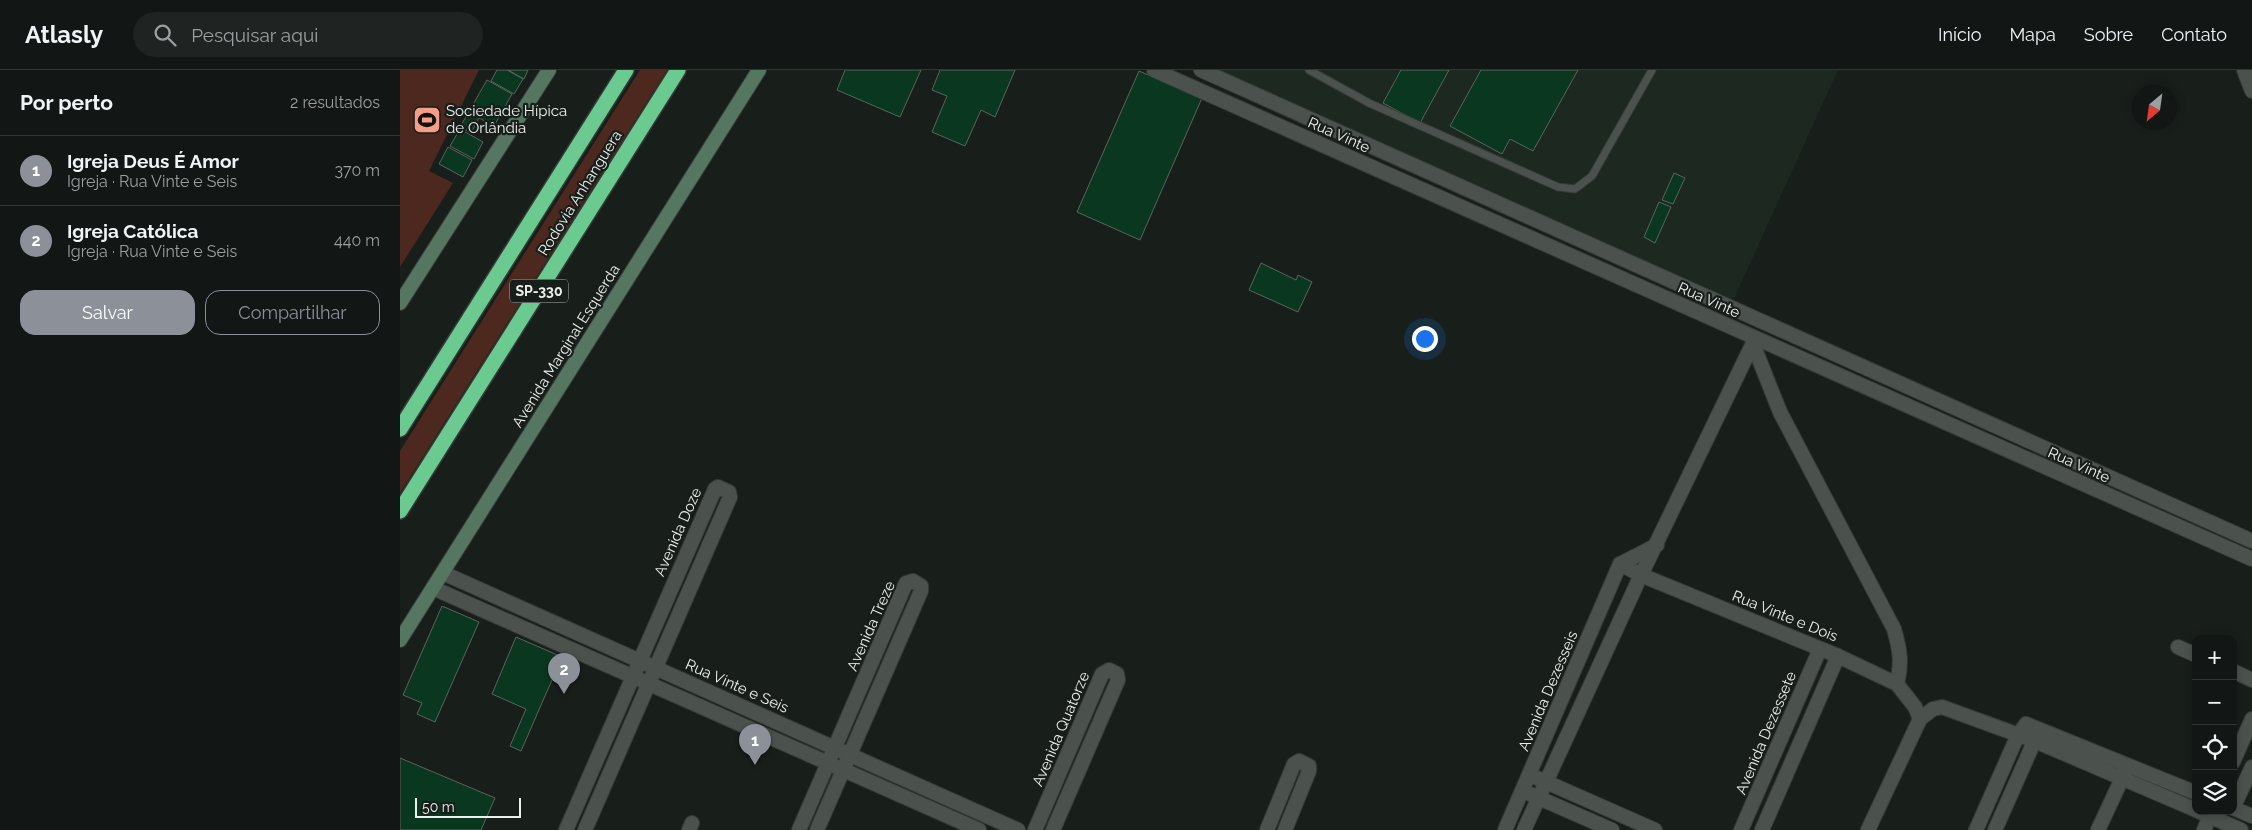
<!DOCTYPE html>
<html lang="pt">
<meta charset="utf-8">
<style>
:root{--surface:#121614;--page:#1f2322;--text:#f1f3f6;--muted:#9c9fa0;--line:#313534;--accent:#8c9099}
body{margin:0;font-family:Raleway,sans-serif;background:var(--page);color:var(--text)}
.controls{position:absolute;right:15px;bottom:15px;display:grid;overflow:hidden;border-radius:10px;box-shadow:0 2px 8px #0003}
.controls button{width:45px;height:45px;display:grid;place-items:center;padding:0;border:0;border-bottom:1px solid var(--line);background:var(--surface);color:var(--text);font:25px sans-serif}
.compass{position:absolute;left:1732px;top:15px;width:45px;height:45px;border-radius:50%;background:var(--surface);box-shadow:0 2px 8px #0003;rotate:209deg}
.scale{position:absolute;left:15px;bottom:12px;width:106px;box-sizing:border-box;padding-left:5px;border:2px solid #ecf0ed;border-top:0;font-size:14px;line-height:18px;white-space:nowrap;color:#ecf0ed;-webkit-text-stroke:4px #181e1a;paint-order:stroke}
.you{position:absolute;left:1024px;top:268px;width:18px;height:18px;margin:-12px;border:4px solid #fff;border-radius:50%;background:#1a73e8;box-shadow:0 0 0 8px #1a73e833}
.badge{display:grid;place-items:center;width:32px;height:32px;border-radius:50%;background:var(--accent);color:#fff;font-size:16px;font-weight:700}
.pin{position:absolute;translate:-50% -41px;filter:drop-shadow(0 1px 2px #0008)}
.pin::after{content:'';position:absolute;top:26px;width:18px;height:15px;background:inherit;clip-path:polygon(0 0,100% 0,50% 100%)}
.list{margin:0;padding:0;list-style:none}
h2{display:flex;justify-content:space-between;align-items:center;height:65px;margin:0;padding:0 20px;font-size:21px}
h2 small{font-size:16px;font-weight:400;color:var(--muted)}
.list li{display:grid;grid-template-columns:32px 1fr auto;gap:15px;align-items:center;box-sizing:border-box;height:70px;padding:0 20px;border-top:1px solid var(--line)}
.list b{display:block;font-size:19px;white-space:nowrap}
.list p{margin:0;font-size:16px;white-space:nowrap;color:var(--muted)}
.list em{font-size:16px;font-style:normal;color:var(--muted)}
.actions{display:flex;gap:10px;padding:15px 20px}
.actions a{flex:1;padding:11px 0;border:1px solid var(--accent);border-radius:15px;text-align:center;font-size:18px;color:var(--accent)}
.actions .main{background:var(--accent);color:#fff}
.icon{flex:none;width:28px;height:28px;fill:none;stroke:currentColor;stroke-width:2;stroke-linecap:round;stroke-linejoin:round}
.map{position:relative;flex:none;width:1852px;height:760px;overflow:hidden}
header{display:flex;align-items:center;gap:30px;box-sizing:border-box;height:70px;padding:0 25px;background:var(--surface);border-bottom:1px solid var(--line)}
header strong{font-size:24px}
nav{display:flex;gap:28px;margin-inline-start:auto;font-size:18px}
.search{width:350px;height:45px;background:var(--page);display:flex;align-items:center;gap:12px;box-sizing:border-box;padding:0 18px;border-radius:28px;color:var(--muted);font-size:19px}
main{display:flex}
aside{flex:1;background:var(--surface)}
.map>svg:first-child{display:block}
</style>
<header>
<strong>Atlasly</strong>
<div class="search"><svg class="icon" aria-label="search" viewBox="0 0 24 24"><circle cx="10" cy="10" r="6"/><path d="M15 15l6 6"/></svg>Pesquisar aqui</div>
<nav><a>Início</a><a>Mapa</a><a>Sobre</a><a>Contato</a></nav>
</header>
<main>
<aside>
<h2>Por perto<small>2 resultados</small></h2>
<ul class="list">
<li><span class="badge">1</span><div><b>Igreja Deus É Amor</b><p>Igreja · Rua Vinte e Seis</p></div><em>370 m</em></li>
<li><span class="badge">2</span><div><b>Igreja Católica</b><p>Igreja · Rua Vinte e Seis</p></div><em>440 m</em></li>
</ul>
<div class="actions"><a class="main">Salvar</a><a>Compartilhar</a></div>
</aside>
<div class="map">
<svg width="1852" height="760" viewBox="0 0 1852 760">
<rect width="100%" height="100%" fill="#181e1a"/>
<polygon fill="#1c2820" points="808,0 1438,0 1333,231 976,76"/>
<g fill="#4d281f">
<polygon points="0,0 79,0 29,101 53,113 0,197"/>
<polygon points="240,0 267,0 0,423 0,381"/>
</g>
<g fill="#0a371f" stroke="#5c635e">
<polygon points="97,0 107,0 123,9 114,24 91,11"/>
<polygon points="108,0 128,0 124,9"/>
<polygon points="445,0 521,0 500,47 437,20"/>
<polygon points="540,0 615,0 595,47 581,40 565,76 532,62 547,26 532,20"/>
<polygon points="1001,0 1049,0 1020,53 983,33"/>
<polygon points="1081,0 1178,0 1133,81 1110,69 1102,84 1050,56"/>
<polygon points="739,1 802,28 740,170 677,142"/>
<polygon points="87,10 112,24 94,56 79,48 71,63 60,57"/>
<polygon points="60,59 83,72 74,89 50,76"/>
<polygon points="48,77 72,90 63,107 39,94"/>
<polygon points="1274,103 1285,108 1273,134 1262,130"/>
<polygon points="1259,132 1271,137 1255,173 1244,167"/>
<polygon points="861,193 896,210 898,205 912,212 898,242 849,220"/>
<polygon points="42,536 79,552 35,652 17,644 22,633 3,625"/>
<polygon points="116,567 162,587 121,681 110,676 126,639 92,624"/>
<polygon points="0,688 95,728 81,760 0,760"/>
</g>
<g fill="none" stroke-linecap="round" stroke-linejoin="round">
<g stroke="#373b38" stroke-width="9">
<polyline id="service" points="909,0 969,33 1158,117 1175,119 1192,106 1252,0"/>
</g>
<g stroke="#373b38" stroke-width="16">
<g id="minor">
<polyline points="754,0 1852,489"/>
<polyline points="801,0 1852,471"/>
<polyline points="1844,0 1852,21"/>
<path d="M1353,274L1380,342L1494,559C1500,580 1502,592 1497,614"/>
<polyline points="1220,494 1241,505 1438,586 1497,614 1515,637 1520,649"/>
<polyline points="1220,494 1257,475"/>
<polyline points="43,503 618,760"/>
<polyline points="33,518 579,760"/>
<polyline points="1778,577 1796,585"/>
<polyline points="1833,601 1852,610"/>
<polyline points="1833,692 1852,649"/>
<polyline points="1137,708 1255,760"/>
<polyline points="1130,724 1212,760"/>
<polyline points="1833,738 1852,697"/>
<polyline points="1833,738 1852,746"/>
<polyline points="1798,741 1841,760"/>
<polyline points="166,760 315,419 318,417 329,422 330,427 185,760"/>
<polyline points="289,760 292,753"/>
<polyline points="399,760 506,513 513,511 521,516 521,521 417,760"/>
<polyline points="635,760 702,604 709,600 717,604 718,610 653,760"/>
<polyline points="867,760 894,694 899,691 909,696 909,701 885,760"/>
<polyline points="1105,760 1220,494"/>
<polyline points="1124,760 1241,505 1355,269"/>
<polyline points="1341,760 1420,579"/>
<polyline points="1362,760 1438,586"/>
<polyline points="1468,760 1520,649 1533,639 1542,637 1635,671 1796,740"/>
<polyline points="1576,760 1618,665 1626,654 1796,723"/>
<polyline points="1595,760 1638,663"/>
<polyline points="1698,760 1725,702"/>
<polyline points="1804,760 1812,741"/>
</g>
</g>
<g stroke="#373b38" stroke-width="16">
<g id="secondary">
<polyline points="0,233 149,0"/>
<polyline points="0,570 359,0"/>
</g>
</g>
<g stroke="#373b38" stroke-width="18">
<g id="motorway">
<polyline points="0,359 226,0"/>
<polyline points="0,441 278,0"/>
</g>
</g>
<use href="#service" stroke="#4b524d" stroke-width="7"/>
<use href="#minor" stroke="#4b524d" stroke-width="14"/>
<use href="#secondary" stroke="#557661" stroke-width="14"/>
<use href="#motorway" stroke="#6bca90" stroke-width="15"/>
</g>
<defs>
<g id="stadium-square" transform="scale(1.4375)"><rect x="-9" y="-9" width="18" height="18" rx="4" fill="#f49e88" stroke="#181e1a"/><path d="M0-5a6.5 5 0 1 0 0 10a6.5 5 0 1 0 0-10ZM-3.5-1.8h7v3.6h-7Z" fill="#111"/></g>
</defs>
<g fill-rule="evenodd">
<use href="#stadium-square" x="27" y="50"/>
</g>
<g text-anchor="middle" stroke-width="4.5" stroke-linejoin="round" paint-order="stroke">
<rect fill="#181e1a" stroke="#acb1ae" stroke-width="1" x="110" y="209.5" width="58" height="23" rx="4"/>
<g font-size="14" font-weight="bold" fill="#ecf0ed">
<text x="139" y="226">SP-330</text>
</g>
<g font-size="15" fill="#ecf0ed" stroke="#181e1a" text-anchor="start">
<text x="46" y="46">Sociedade Hípica<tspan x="46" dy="17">de Orlândia</tspan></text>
</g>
<g font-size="15" fill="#ecf0ed" stroke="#181e1a">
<text transform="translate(939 65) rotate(24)" y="5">Rua Vinte</text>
<text transform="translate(180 123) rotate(-58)" y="5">Rodovia Anhanguera</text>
<text transform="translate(1309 230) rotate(24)" y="5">Rua Vinte</text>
<text transform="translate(166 276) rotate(-58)" y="5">Avenida Marginal Esquerda</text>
<text transform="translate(1679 395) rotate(24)" y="5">Rua Vinte</text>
<text transform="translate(278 462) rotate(-66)" y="5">Avenida Doze</text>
<text transform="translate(1385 546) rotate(22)" y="5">Rua Vinte e Dois</text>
<text transform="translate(471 556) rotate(-66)" y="5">Avenida Treze</text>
<text transform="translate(337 616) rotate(24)" y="5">Rua Vinte e Seis</text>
<text transform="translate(1148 621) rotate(-67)" y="5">Avenida Dezesseis</text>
<text transform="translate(661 659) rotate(-67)" y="5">Avenida Quatorze</text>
<text transform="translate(1366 663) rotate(-67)" y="5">Avenida Dezessete</text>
</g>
</g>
</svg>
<div class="controls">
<button>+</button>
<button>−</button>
<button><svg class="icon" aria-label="locate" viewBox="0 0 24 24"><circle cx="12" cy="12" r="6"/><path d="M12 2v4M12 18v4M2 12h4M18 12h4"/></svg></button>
<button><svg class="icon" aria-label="layers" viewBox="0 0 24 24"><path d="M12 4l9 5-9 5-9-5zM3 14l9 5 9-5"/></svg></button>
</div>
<svg class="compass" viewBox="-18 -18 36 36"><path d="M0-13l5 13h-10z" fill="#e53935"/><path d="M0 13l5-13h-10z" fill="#9c9fa0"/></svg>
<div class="scale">50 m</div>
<div class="you"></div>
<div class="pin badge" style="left:355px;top:695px">1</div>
<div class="pin badge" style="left:164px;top:624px">2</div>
</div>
</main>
